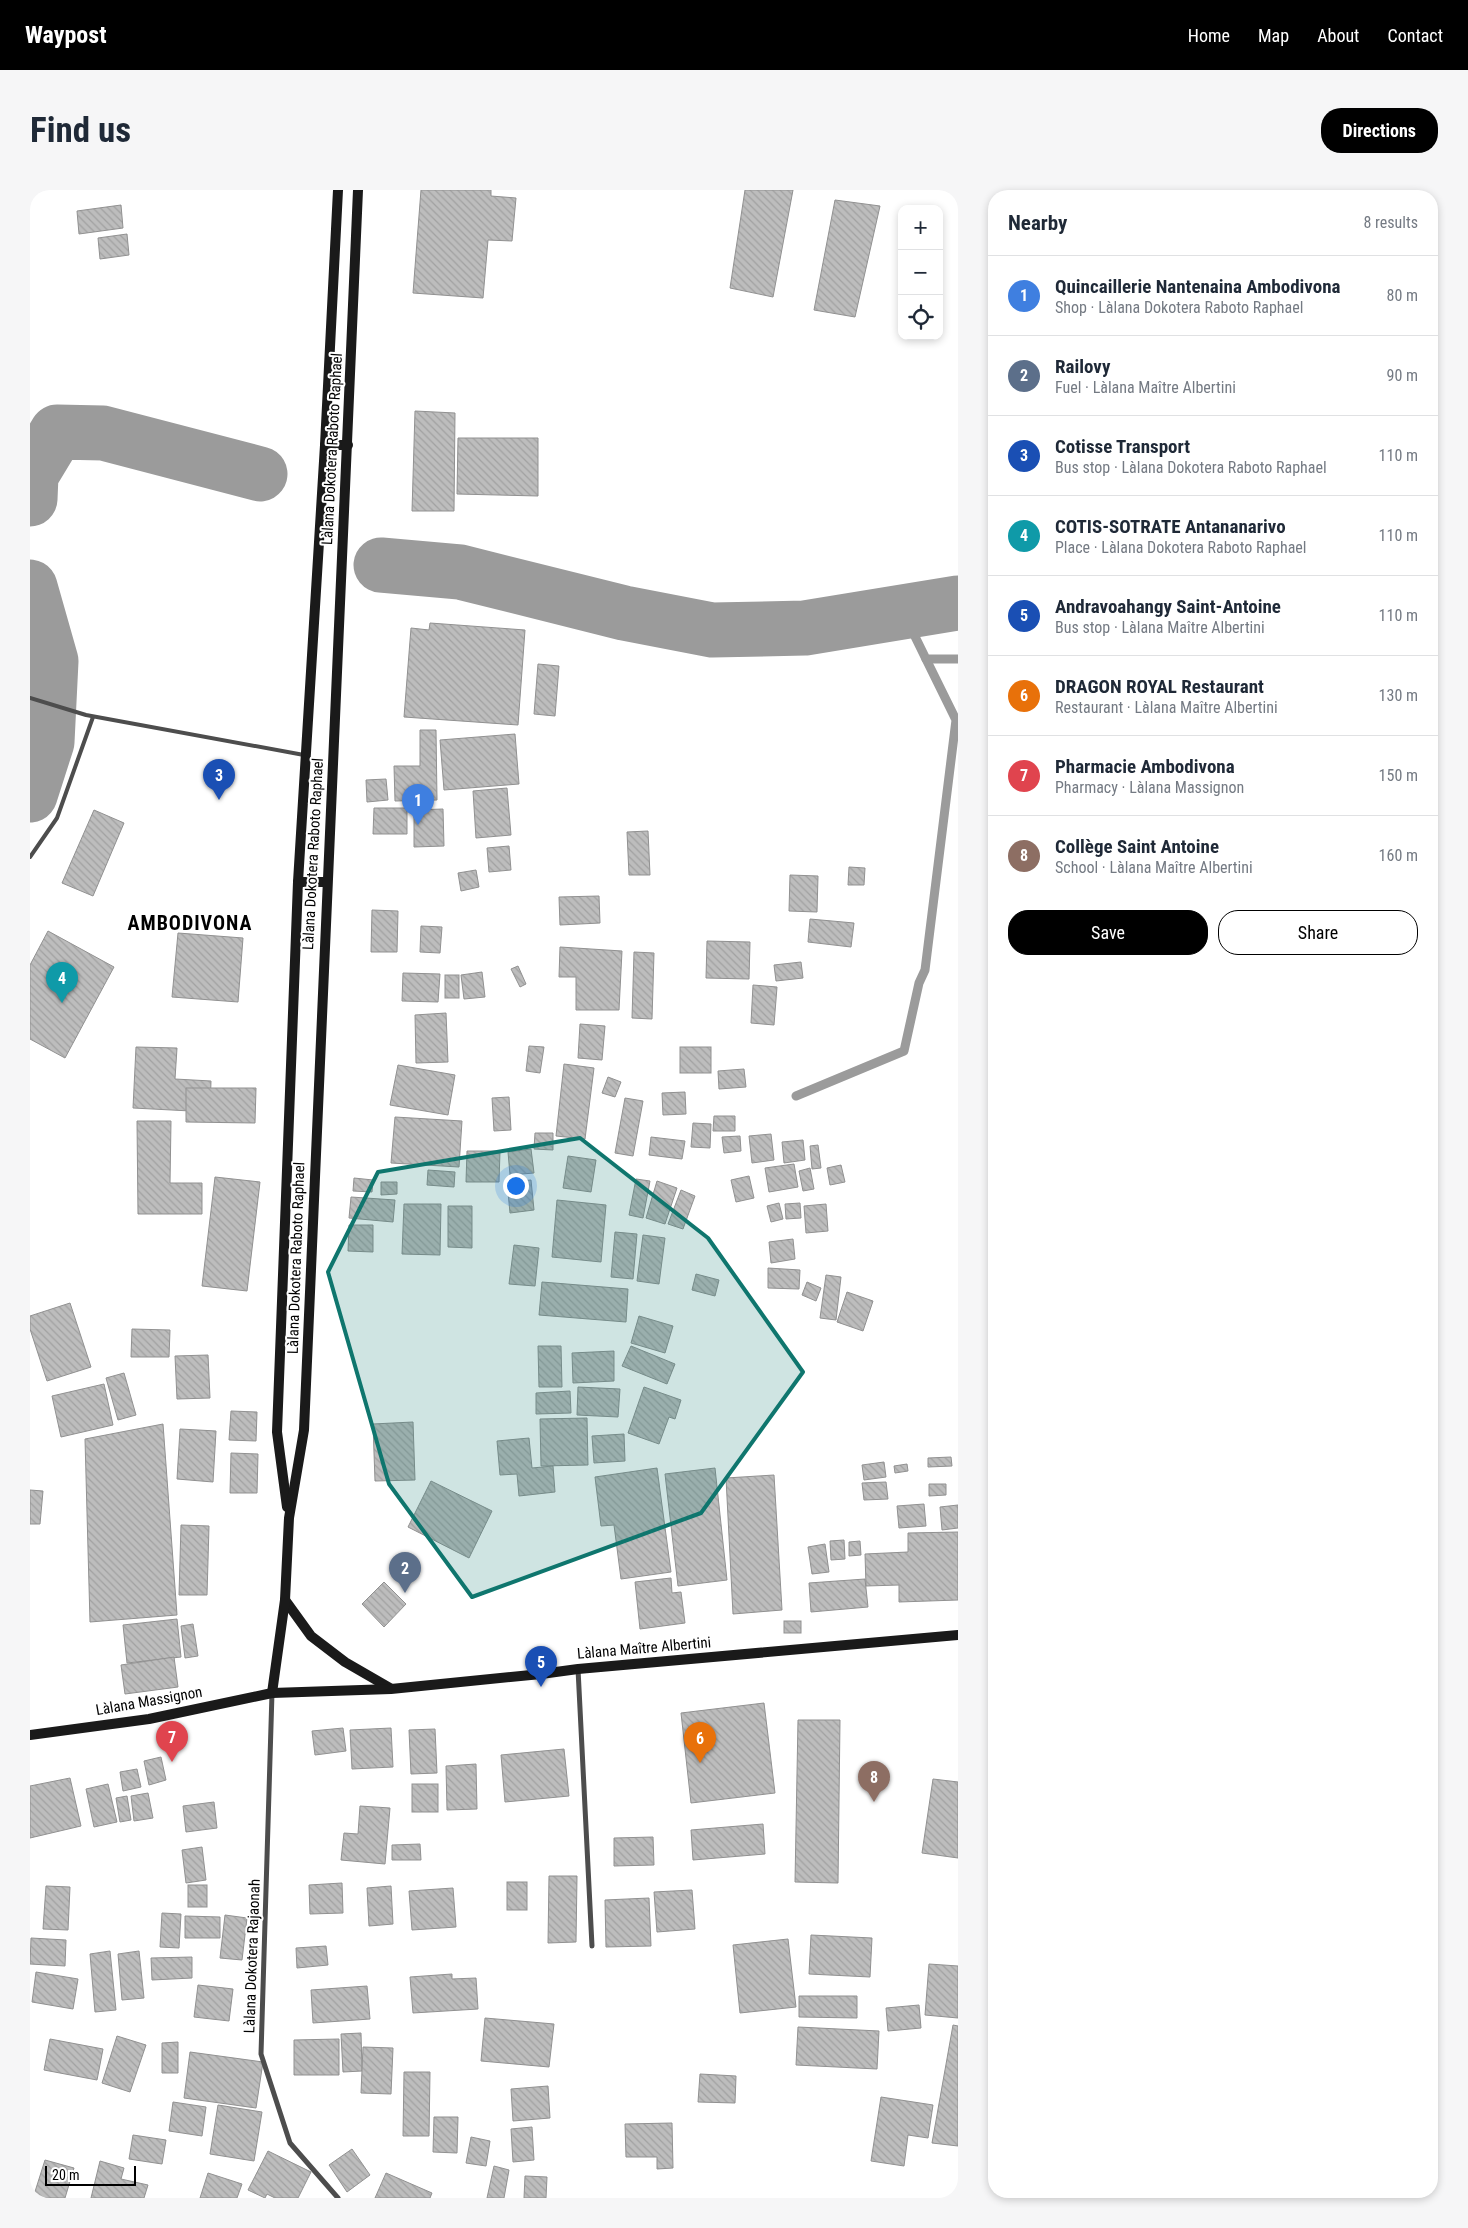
<!DOCTYPE html>
<meta charset="utf-8">
<style>
:root{--surface:#fff;--page:#f6f6f7;--text:#1f2937;--muted:#747a83;--line:#e0e1e3;--accent:#000}
body{margin:0;font-family:"Roboto Condensed",sans-serif;background:var(--page);color:var(--text)}
.controls{position:absolute;right:15px;top:15px;display:grid;overflow:hidden;border-radius:10px;box-shadow:0 2px 8px #0003}
.controls button{width:45px;height:45px;display:grid;place-items:center;padding:0;border:0;border-bottom:1px solid var(--line);background:var(--surface);color:var(--text);font:25px sans-serif}
.scale{position:absolute;left:15px;bottom:12px;width:91px;box-sizing:border-box;padding-left:5px;border:2px solid #000;border-top:0;font-size:14px;line-height:18px;white-space:nowrap;color:#000;-webkit-text-stroke:4px #fff;paint-order:stroke}
.you{position:absolute;left:485px;top:995px;width:18px;height:18px;margin:-12px;border:4px solid #fff;border-radius:50%;background:#1a73e8;box-shadow:0 0 0 8px #1a73e833}
.badge{display:grid;place-items:center;width:32px;height:32px;border-radius:50%;background:var(--accent);color:#fff;font-size:16px;font-weight:700}
.pin{position:absolute;translate:-50% -41px;filter:drop-shadow(0 1px 2px #0008)}
.pin::after{content:'';position:absolute;top:26px;width:18px;height:15px;background:inherit;clip-path:polygon(0 0,100% 0,50% 100%)}
.list{margin:0;padding:0;list-style:none}
h2{display:flex;justify-content:space-between;align-items:center;height:65px;margin:0;padding:0 20px;font-size:21px}
h2 small{font-size:16px;font-weight:400;color:var(--muted)}
.list li{display:grid;grid-template-columns:32px 1fr auto;gap:15px;align-items:center;box-sizing:border-box;height:80px;padding:0 20px;border-top:1px solid var(--line)}
.list b{display:block;font-size:19px;white-space:nowrap}
.list p{margin:0;font-size:16px;white-space:nowrap;color:var(--muted)}
.list em{font-size:16px;font-style:normal;color:var(--muted)}
.actions{display:flex;gap:10px;padding:15px 20px}
.actions a{flex:1;padding:11px 0;border:1px solid var(--accent);border-radius:20px;text-align:center;font-size:18px;color:var(--accent)}
.actions .main{background:var(--accent);color:#fff}
.icon{flex:none;width:28px;height:28px;fill:none;stroke:currentColor;stroke-width:2;stroke-linecap:round;stroke-linejoin:round}
.map{position:relative;flex:none;width:928px;height:2008px;overflow:hidden;border-radius:20px}
header{display:flex;align-items:center;gap:30px;box-sizing:border-box;height:70px;padding:0 25px;background:var(--accent);color:#fff}
header strong{font-size:24px}
nav{display:flex;gap:28px;margin-inline-start:auto;font-size:18px}
.intro{display:flex;align-items:center;justify-content:space-between;box-sizing:border-box;height:120px;padding:0 30px}
h1{margin:0;font-size:35px}
.button{padding:12px 22px;border-radius:20px;background:var(--accent);color:#fff;font-size:18px;font-weight:700}
main{display:flex;gap:30px;padding:0 30px}
aside{flex:1;background:var(--surface);border-radius:20px;box-shadow:0 2px 8px #0003}
.map>svg:first-child{display:block}
</style>
<header>
<strong>Waypost</strong>
<nav><a>Home</a><a>Map</a><a>About</a><a>Contact</a></nav>
</header>
<div class="intro"><h1>Find us</h1><a class="button">Directions</a></div>
<main>
<div class="map">
<svg width="928" height="2008" viewBox="0 0 928 2008">
<defs>
<pattern id="building-back-hatch" width="6" height="6" patternUnits="userSpaceOnUse" patternTransform="scale(1.25)"><rect width="6" height="6" fill="#bdbdbd"/><path d="M-1 5l2 2M0 0l6 6M5-1l2 2" fill="none" stroke="#a1a1a1"/></pattern>
</defs>
<rect width="100%" height="100%" fill="#fff"/>
<g fill="none" stroke-linecap="round" stroke-linejoin="round">
<g stroke="#9b9b9b" stroke-width="9">
<polyline points="873,422 896,469 928,469"/>
<polyline points="766,906 874,861 889,793 895,780 926,530 896,469"/>
</g>
<g stroke="#9b9b9b" stroke-width="55">
<polyline points="0,309 1,285 27,242 73,243 230,284"/>
<polyline points="351,375 430,382 594,423 682,440 775,438 928,413"/>
<polyline points="0,397 21,471 17,552 0,605"/>
</g>
</g>
<g fill="url(#building-back-hatch)" stroke="#919191">
<polygon points="391,0 461,0 461,6 486,8 482,51 458,50 453,108 383,103"/>
<polygon points="715,0 763,0 743,107 700,98"/>
<polygon points="805,10 850,16 825,127 784,120"/>
<polygon points="91,15 93,38 49,44 47,21"/>
<polygon points="97,44 99,65 70,69 68,48"/>
<polygon points="385,221 425,223 424,321 382,321"/>
<polygon points="428,248 508,248 508,306 427,304"/>
<polygon points="400,433 495,440 488,535 374,527 381,438 399,440"/>
<polygon points="508,474 529,476 525,526 504,524"/>
<polygon points="390,540 406,540 407,610 365,611 364,576 390,576"/>
<polygon points="485,544 489,594 414,600 410,550"/>
<polygon points="356,589 358,610 337,612 336,590"/>
<polygon points="477,598 481,645 446,648 443,601"/>
<polygon points="344,618 377,618 377,644 343,644"/>
<polygon points="413,619 414,656 384,657 384,620"/>
<polygon points="64,620 94,633 63,706 32,693"/>
<polygon points="618,641 620,685 599,685 597,642"/>
<polygon points="479,656 481,680 459,682 457,658"/>
<polygon points="819,677 835,678 834,695 818,695"/>
<polygon points="446,680 449,697 431,701 428,683"/>
<polygon points="760,685 788,686 787,722 759,721"/>
<polygon points="569,706 570,733 530,735 529,707"/>
<polygon points="342,720 368,721 367,762 341,762"/>
<polygon points="780,729 824,733 821,757 778,752"/>
<polygon points="391,736 412,737 410,763 390,762"/>
<polygon points="18,741 84,777 35,868 0,849 0,775"/>
<polygon points="148,743 213,748 208,812 142,807"/>
<polygon points="677,751 720,752 719,789 676,788"/>
<polygon points="530,757 592,761 589,820 546,820 546,787 529,787"/>
<polygon points="604,762 624,763 622,829 602,828"/>
<polygon points="771,772 773,788 746,791 744,775"/>
<polygon points="488,776 496,794 490,797 481,779"/>
<polygon points="452,782 455,807 434,809 431,785"/>
<polygon points="373,783 410,784 408,812 372,811"/>
<rect x="415" y="785" width="14" height="23"/>
<polygon points="723,795 747,797 744,835 721,833"/>
<polygon points="416,823 418,872 386,873 385,825"/>
<polygon points="550,834 575,836 572,870 548,868"/>
<polygon points="499,856 514,857 510,883 496,881"/>
<polygon points="106,857 147,858 145,889 181,891 180,922 103,918"/>
<rect x="650" y="857" width="31" height="26"/>
<polygon points="534,874 564,878 555,949 526,946"/>
<polygon points="368,875 425,885 418,925 360,915"/>
<polygon points="714,879 716,897 689,899 688,881"/>
<polygon points="578,887 591,892 585,907 572,903"/>
<polygon points="156,898 226,898 225,933 156,932"/>
<polygon points="655,902 656,924 633,925 632,903"/>
<polygon points="479,907 481,940 464,941 462,908"/>
<polygon points="595,908 613,911 603,966 585,963"/>
<polygon points="684,926 705,926 705,941 683,941"/>
<polygon points="365,927 432,931 429,977 361,973"/>
<polygon points="107,931 141,931 140,993 172,993 172,1024 108,1024"/>
<polygon points="663,933 681,934 680,958 661,957"/>
<polygon points="505,943 523,943 523,960 504,959"/>
<polygon points="741,944 744,970 722,973 719,946"/>
<polygon points="710,946 711,961 694,963 692,947"/>
<polygon points="621,947 655,951 652,969 619,965"/>
<polygon points="773,950 775,970 754,973 752,952"/>
<polygon points="788,955 791,978 782,979 780,956"/>
<polygon points="501,959 504,983 480,985 478,962"/>
<polygon points="437,961 470,961 469,992 436,992"/>
<polygon points="538,966 566,970 561,1002 533,998"/>
<polygon points="764,974 768,997 739,1002 735,978"/>
<polygon points="811,975 815,992 800,995 797,978"/>
<polygon points="780,978 784,999 773,1001 769,981"/>
<polygon points="398,980 425,982 424,997 397,995"/>
<polygon points="719,986 724,1008 706,1012 701,990"/>
<polygon points="185,987 230,992 217,1101 172,1096"/>
<polygon points="324,988 343,990 342,1002 323,1001"/>
<polygon points="606,989 620,991 613,1028 599,1025"/>
<polygon points="501,990 504,1020 480,1023 477,992"/>
<polygon points="627,991 647,998 635,1034 616,1028"/>
<polygon points="351,992 367,992 367,1004 351,1005"/>
<polygon points="651,1000 665,1006 653,1039 638,1034"/>
<polygon points="321,1007 365,1010 363,1032 319,1028"/>
<polygon points="527,1010 576,1015 571,1072 522,1067"/>
<polygon points="749,1013 753,1029 741,1032 737,1016"/>
<polygon points="770,1013 771,1028 756,1029 755,1014"/>
<polygon points="374,1014 411,1014 410,1065 372,1064"/>
<polygon points="796,1014 798,1041 776,1043 774,1016"/>
<polygon points="418,1016 442,1016 442,1058 418,1057"/>
<polygon points="319,1035 343,1035 343,1062 318,1061"/>
<polygon points="585,1042 607,1044 603,1089 581,1087"/>
<polygon points="613,1045 635,1048 629,1094 607,1091"/>
<polygon points="763,1049 765,1069 741,1073 739,1052"/>
<polygon points="484,1055 509,1058 505,1096 479,1094"/>
<polygon points="738,1078 770,1080 769,1099 738,1098"/>
<polygon points="666,1084 689,1090 685,1106 662,1100"/>
<polygon points="796,1085 811,1087 806,1130 790,1128"/>
<polygon points="512,1092 598,1099 596,1132 509,1125"/>
<polygon points="777,1092 791,1098 786,1111 772,1105"/>
<polygon points="817,1102 843,1111 833,1141 807,1132"/>
<polygon points="40,1113 61,1177 17,1191 0,1139 0,1126"/>
<polygon points="609,1126 643,1136 635,1163 601,1153"/>
<polygon points="102,1139 140,1140 139,1167 101,1167"/>
<polygon points="508,1156 531,1156 532,1197 509,1197"/>
<polygon points="601,1156 645,1174 637,1194 592,1176"/>
<polygon points="584,1161 584,1191 543,1193 542,1163"/>
<polygon points="178,1165 180,1208 147,1209 145,1166"/>
<polygon points="94,1183 106,1225 88,1230 76,1188"/>
<polygon points="74,1194 83,1235 31,1247 22,1206"/>
<polygon points="548,1197 590,1199 588,1227 547,1225"/>
<polygon points="614,1197 651,1210 645,1229 639,1227 629,1254 598,1243"/>
<polygon points="540,1201 541,1223 506,1224 506,1203"/>
<polygon points="201,1221 227,1222 226,1251 199,1250"/>
<polygon points="557,1228 558,1275 511,1276 510,1229"/>
<polygon points="383,1232 385,1290 345,1291 343,1234"/>
<polygon points="133,1234 147,1425 60,1432 55,1249"/>
<polygon points="150,1239 186,1241 183,1292 147,1289"/>
<polygon points="594,1244 595,1271 564,1273 562,1246"/>
<polygon points="499,1248 502,1278 523,1276 525,1302 489,1306 487,1284 470,1285 467,1251"/>
<polygon points="201,1263 228,1264 227,1303 200,1303"/>
<polygon points="921,1267 922,1276 898,1277 898,1268"/>
<polygon points="854,1272 856,1287 834,1290 832,1275"/>
<polygon points="877,1274 878,1281 865,1283 864,1276"/>
<polygon points="627,1278 641,1382 591,1389 584,1335 571,1336 565,1287"/>
<polygon points="685,1278 697,1390 648,1396 635,1284"/>
<polygon points="744,1285 752,1420 703,1424 696,1288"/>
<polygon points="401,1291 462,1321 439,1368 378,1337"/>
<polygon points="856,1292 858,1309 834,1310 832,1293"/>
<polygon points="899,1294 916,1294 916,1305 899,1306"/>
<polygon points="0,1300 13,1301 10,1334 0,1334"/>
<polygon points="894,1314 896,1336 869,1338 867,1316"/>
<polygon points="928,1315 928,1338 912,1340 910,1317"/>
<polygon points="151,1335 179,1336 177,1405 149,1405"/>
<polygon points="928,1342 928,1410 869,1412 869,1395 836,1396 835,1364 878,1362 878,1343"/>
<polygon points="814,1350 815,1369 801,1370 800,1351"/>
<polygon points="830,1351 831,1365 819,1366 819,1352"/>
<polygon points="795,1354 799,1382 782,1384 778,1357"/>
<polygon points="641,1388 642,1403 651,1402 655,1433 610,1439 605,1392"/>
<polygon points="835,1389 838,1417 781,1422 779,1393"/>
<polygon points="354,1392 376,1414 354,1437 332,1414"/>
<polygon points="147,1429 151,1467 97,1473 93,1435"/>
<rect x="754" y="1431" width="17" height="12"/>
<polygon points="163,1434 168,1466 155,1468 151,1436"/>
<polygon points="144,1467 148,1497 95,1504 91,1475"/>
<polygon points="734,1513 745,1603 661,1613 651,1523"/>
<polygon points="768,1530 810,1530 808,1693 765,1692"/>
<polygon points="313,1538 316,1561 285,1565 282,1541"/>
<polygon points="361,1538 363,1577 322,1579 320,1540"/>
<polygon points="405,1539 407,1583 381,1584 379,1540"/>
<polygon points="534,1559 539,1606 475,1612 471,1565"/>
<polygon points="131,1567 136,1590 119,1595 114,1571"/>
<polygon points="446,1574 447,1619 417,1620 416,1576"/>
<polygon points="107,1579 111,1597 93,1601 90,1582"/>
<polygon points="40,1588 51,1636 0,1648 0,1596"/>
<polygon points="903,1589 928,1592 928,1668 892,1663"/>
<polygon points="78,1594 87,1632 64,1637 56,1599"/>
<rect x="382" y="1594" width="26" height="28"/>
<polygon points="118,1603 123,1628 104,1631 101,1606"/>
<polygon points="97,1606 101,1630 90,1632 86,1608"/>
<polygon points="184,1612 187,1638 156,1642 153,1616"/>
<polygon points="330,1616 360,1618 355,1674 311,1670 314,1643 328,1644"/>
<polygon points="733,1634 735,1664 663,1670 661,1640"/>
<polygon points="623,1647 624,1675 584,1676 584,1648"/>
<polygon points="390,1654 391,1670 362,1670 362,1655"/>
<polygon points="172,1657 176,1690 156,1693 152,1660"/>
<polygon points="519,1686 547,1686 546,1752 518,1753"/>
<rect x="477" y="1692" width="20" height="28"/>
<polygon points="312,1693 313,1723 280,1724 279,1695"/>
<rect x="158" y="1695" width="19" height="22"/>
<polygon points="16,1696 40,1697 38,1740 13,1739"/>
<polygon points="361,1696 363,1734 339,1736 337,1698"/>
<polygon points="423,1698 426,1737 382,1740 379,1701"/>
<polygon points="662,1700 665,1739 627,1742 624,1702"/>
<polygon points="619,1708 621,1756 576,1757 575,1710"/>
<polygon points="132,1723 151,1724 149,1758 130,1757"/>
<polygon points="195,1725 217,1728 212,1770 190,1768"/>
<polygon points="155,1726 190,1727 190,1748 155,1748"/>
<polygon points="781,1745 842,1748 840,1787 779,1784"/>
<polygon points="1,1748 36,1750 35,1776 0,1774"/>
<polygon points="758,1749 766,1817 710,1823 703,1755"/>
<polygon points="296,1756 298,1775 267,1778 266,1758"/>
<polygon points="80,1761 86,1820 65,1822 60,1764"/>
<polygon points="109,1761 114,1808 92,1810 88,1764"/>
<polygon points="162,1767 162,1788 122,1790 121,1768"/>
<polygon points="899,1774 928,1776 928,1828 895,1825"/>
<polygon points="6,1782 48,1789 43,1819 2,1812"/>
<polygon points="422,1784 422,1789 446,1788 448,1819 383,1823 380,1787"/>
<polygon points="168,1795 203,1799 199,1831 164,1827"/>
<polygon points="337,1796 340,1829 283,1833 281,1800"/>
<polygon points="769,1806 827,1806 827,1828 769,1827"/>
<polygon points="889,1815 891,1838 858,1841 856,1818"/>
<polygon points="455,1828 524,1834 519,1877 451,1871"/>
<polygon points="923,1835 928,1836 928,1956 902,1953"/>
<polygon points="768,1837 849,1841 847,1879 766,1875"/>
<polygon points="331,1843 332,1881 313,1882 311,1844"/>
<polygon points="87,1846 116,1855 100,1902 72,1893"/>
<polygon points="20,1849 73,1859 67,1890 14,1880"/>
<polygon points="309,1849 309,1885 264,1885 264,1850"/>
<polygon points="148,1852 148,1883 132,1883 132,1853"/>
<polygon points="333,1857 363,1858 361,1904 331,1903"/>
<polygon points="160,1862 233,1872 226,1918 154,1908"/>
<polygon points="374,1882 400,1882 399,1946 373,1946"/>
<polygon points="670,1884 706,1886 705,1913 668,1912"/>
<polygon points="518,1896 520,1928 483,1931 481,1899"/>
<polygon points="851,1907 903,1915 898,1948 878,1945 874,1976 841,1971"/>
<polygon points="143,1912 176,1917 172,1946 139,1941"/>
<polygon points="188,1915 232,1922 224,1971 180,1964"/>
<polygon points="404,1927 428,1927 427,1963 403,1962"/>
<polygon points="642,1933 643,1978 627,1979 627,1967 596,1967 595,1934"/>
<polygon points="502,1937 504,1970 483,1972 481,1939"/>
<polygon points="103,1945 136,1950 132,1974 99,1969"/>
<polygon points="441,1947 460,1951 456,1976 436,1973"/>
<polygon points="322,1959 340,1985 317,2002 299,1975"/>
<polygon points="238,1961 281,1982 268,2008 245,2008 237,2004 235,2008 218,2000"/>
<polygon points="15,1970 44,1978 35,2008 3,2008"/>
<polygon points="70,1971 94,1978 91,1989 118,1995 114,2008 61,2008"/>
<polygon points="464,1976 479,1980 474,2008 457,2008"/>
<polygon points="178,1983 212,1994 207,2008 170,2008"/>
<polygon points="356,1983 402,2003 400,2008 345,2008"/>
<polygon points="495,1986 517,1987 516,2008 494,2008"/>
</g>
<g fill="none" stroke-linecap="round" stroke-linejoin="round">
<g stroke="#4d4d4d" stroke-width="4">
<polyline points="0,508 56,525 274,565"/>
<polyline points="0,667 27,628 63,527"/>
</g>
<g stroke="#4d4d4d" stroke-width="5">
<polyline points="548,1479 562,1756"/>
<polyline points="242,1503 231,1864 260,1953 308,2008"/>
</g>
<g stroke="#1a1a1a" stroke-width="10">
<polyline points="295,255 318,255"/>
<polyline points="268,692 296,692"/>
<polyline points="257,1317 247,1242 268,692 295,255 308,0"/>
<polyline points="255,1410 281,1446 315,1472 360,1498"/>
<path d="M242,1503L255,1410L259,1328L274,1240C291,826 311,413 328,0"/>
<polyline points="0,1545 119,1529 242,1503 361,1499 511,1484 548,1479 928,1445"/>
</g>
</g>
<path fill="#0f766e" fill-opacity="0.2" stroke="#0f766e" stroke-width="4" stroke-linejoin="round" d="M550,948L678,1048L773,1182L671,1323L442,1407L359,1294L298,1082L348,982Z"/>
<g text-anchor="middle" stroke-width="4" stroke-linejoin="round" paint-order="stroke">
<g font-size="15" fill="#000" stroke="#fff">
<text transform="translate(302 259) rotate(-87)" y="5">Làlana Dokotera Raboto Raphael</text>
<text transform="translate(283 664) rotate(-87)" y="5">Làlana Dokotera Raboto Raphael</text>
<text transform="translate(266 1068) rotate(-88)" y="5">Làlana Dokotera Raboto Raphael</text>
<text transform="translate(614 1458) rotate(-5)" y="5">Làlana Maître Albertini</text>
<text transform="translate(119 1511) rotate(-10)" y="5">Làlana Massignon</text>
<text transform="translate(222 1766) rotate(-88)" y="5">Làlana Dokotera Rajaonah</text>
</g>
<g font-size="20" font-weight="bold" letter-spacing="1" fill="#000" stroke="#fff">
<text x="160" y="740">AMBODIVONA</text>
</g>
</g>
</svg>
<div class="controls">
<button>+</button>
<button>−</button>
<button><svg class="icon" aria-label="locate" viewBox="0 0 24 24"><circle cx="12" cy="12" r="6"/><path d="M12 2v4M12 18v4M2 12h4M18 12h4"/></svg></button>
</div>
<div class="scale">20 m</div>
<div class="you"></div>
<div class="pin badge" style="left:388px;top:635px;background:#3f7fe0">1</div>
<div class="pin badge" style="left:375px;top:1403px;background:#5c6f8a">2</div>
<div class="pin badge" style="left:189px;top:610px;background:#1a4fb4">3</div>
<div class="pin badge" style="left:32px;top:813px;background:#0f9aa8">4</div>
<div class="pin badge" style="left:511px;top:1497px;background:#1a4fb4">5</div>
<div class="pin badge" style="left:670px;top:1573px;background:#e8710a">6</div>
<div class="pin badge" style="left:142px;top:1572px;background:#e0444e">7</div>
<div class="pin badge" style="left:844px;top:1612px;background:#8d6e63">8</div>
</div>
<aside>
<h2>Nearby<small>8 results</small></h2>
<ul class="list">
<li><span class="badge" style="background:#3f7fe0">1</span><div><b>Quincaillerie Nantenaina Ambodivona</b><p>Shop · Làlana Dokotera Raboto Raphael</p></div><em>80 m</em></li>
<li><span class="badge" style="background:#5c6f8a">2</span><div><b>Railovy</b><p>Fuel · Làlana Maître Albertini</p></div><em>90 m</em></li>
<li><span class="badge" style="background:#1a4fb4">3</span><div><b>Cotisse Transport</b><p>Bus stop · Làlana Dokotera Raboto Raphael</p></div><em>110 m</em></li>
<li><span class="badge" style="background:#0f9aa8">4</span><div><b>COTIS-SOTRATE Antananarivo</b><p>Place · Làlana Dokotera Raboto Raphael</p></div><em>110 m</em></li>
<li><span class="badge" style="background:#1a4fb4">5</span><div><b>Andravoahangy Saint-Antoine</b><p>Bus stop · Làlana Maître Albertini</p></div><em>110 m</em></li>
<li><span class="badge" style="background:#e8710a">6</span><div><b>DRAGON ROYAL Restaurant</b><p>Restaurant · Làlana Maître Albertini</p></div><em>130 m</em></li>
<li><span class="badge" style="background:#e0444e">7</span><div><b>Pharmacie Ambodivona</b><p>Pharmacy · Làlana Massignon</p></div><em>150 m</em></li>
<li><span class="badge" style="background:#8d6e63">8</span><div><b>Collège Saint Antoine</b><p>School · Làlana Maître Albertini</p></div><em>160 m</em></li>
</ul>
<div class="actions"><a class="main">Save</a><a>Share</a></div>
</aside>
</main>
